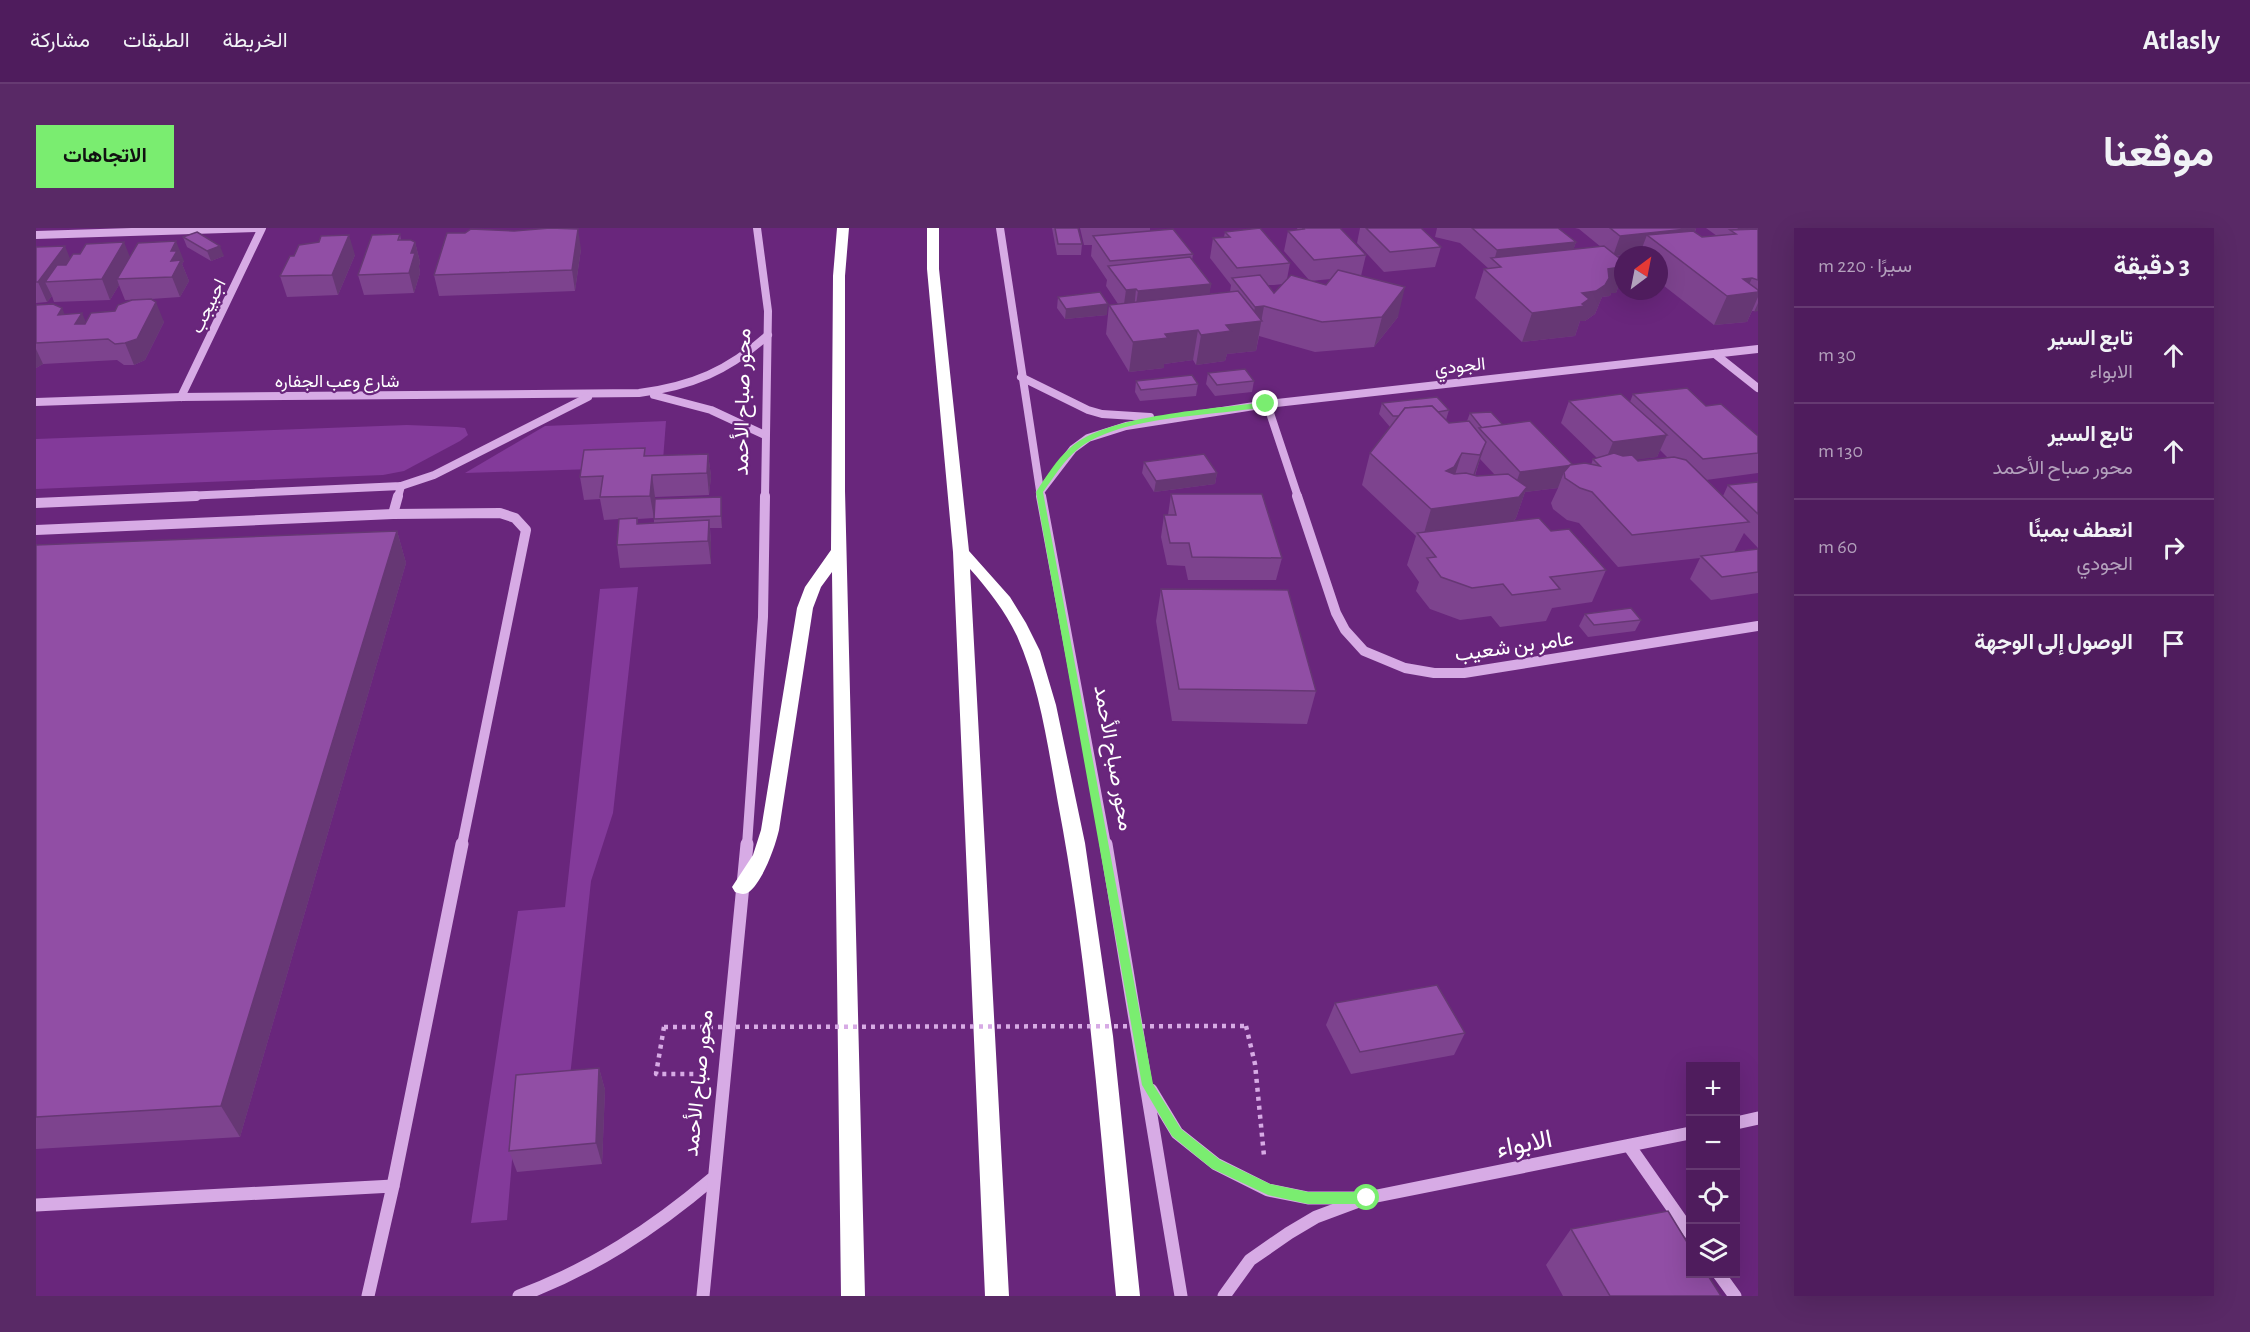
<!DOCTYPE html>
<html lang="ar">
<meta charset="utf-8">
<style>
:root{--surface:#4f1c5d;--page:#592966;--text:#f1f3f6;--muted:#b3a1bc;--line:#663a72;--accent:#7aed70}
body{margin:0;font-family:"Alegreya Sans",Vazirmatn,sans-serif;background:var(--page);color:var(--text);direction:rtl}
.controls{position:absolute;right:18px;bottom:18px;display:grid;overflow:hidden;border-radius:0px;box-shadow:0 6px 24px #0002}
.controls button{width:54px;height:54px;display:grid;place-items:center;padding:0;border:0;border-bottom:2px solid var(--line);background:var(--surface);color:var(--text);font:30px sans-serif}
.compass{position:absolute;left:1578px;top:18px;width:54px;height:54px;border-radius:50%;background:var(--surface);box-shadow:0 6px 24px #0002;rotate:32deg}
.stop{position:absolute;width:18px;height:18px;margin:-14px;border:4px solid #7aed70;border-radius:50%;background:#fff}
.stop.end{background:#7aed70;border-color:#fff;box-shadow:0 2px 6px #0008}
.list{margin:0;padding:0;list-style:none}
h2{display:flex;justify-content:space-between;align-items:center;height:78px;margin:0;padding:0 24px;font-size:26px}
h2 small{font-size:20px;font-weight:400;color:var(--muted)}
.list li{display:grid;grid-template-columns:39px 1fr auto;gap:18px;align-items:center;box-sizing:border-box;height:96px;padding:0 24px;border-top:2px solid var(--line)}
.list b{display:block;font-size:22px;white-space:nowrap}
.list p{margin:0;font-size:20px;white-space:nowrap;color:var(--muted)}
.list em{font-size:20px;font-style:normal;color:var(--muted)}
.icon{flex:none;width:33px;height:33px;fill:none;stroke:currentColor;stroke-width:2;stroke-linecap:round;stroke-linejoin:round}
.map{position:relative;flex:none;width:1722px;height:1068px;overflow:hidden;direction:ltr;border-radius:0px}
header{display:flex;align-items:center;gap:36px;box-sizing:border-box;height:84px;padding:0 30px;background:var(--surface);border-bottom:2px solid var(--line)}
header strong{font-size:28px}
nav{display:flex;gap:33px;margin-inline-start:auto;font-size:21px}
.intro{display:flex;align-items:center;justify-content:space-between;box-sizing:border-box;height:144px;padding:0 36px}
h1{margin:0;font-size:42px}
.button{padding:15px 27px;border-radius:0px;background:var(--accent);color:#111;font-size:21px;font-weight:700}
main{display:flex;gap:36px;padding:0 36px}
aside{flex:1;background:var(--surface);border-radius:0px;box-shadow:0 6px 24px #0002}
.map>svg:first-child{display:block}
</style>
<header>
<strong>Atlasly</strong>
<nav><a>الخريطة</a><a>الطبقات</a><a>مشاركة</a></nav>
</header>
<div class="intro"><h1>موقعنا</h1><a class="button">الاتجاهات</a></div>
<main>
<aside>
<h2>3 دقيقة<small>سيرًا · 220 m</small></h2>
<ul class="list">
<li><svg class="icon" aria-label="ahead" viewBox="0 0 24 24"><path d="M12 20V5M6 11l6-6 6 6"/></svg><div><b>تابع السير</b><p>الابواء</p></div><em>30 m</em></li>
<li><svg class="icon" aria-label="ahead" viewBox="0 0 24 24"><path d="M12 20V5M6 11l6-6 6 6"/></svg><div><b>تابع السير</b><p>محور صباح الأحمد</p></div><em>130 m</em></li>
<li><svg class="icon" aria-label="right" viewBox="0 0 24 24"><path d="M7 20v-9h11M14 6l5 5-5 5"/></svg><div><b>انعطف يمينًا</b><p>الجودي</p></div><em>60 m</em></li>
<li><svg class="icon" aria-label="arrive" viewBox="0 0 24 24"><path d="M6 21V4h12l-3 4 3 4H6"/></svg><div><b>الوصول إلى الوجهة</b></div></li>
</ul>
</aside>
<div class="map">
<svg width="1722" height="1068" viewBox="0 0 1722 1068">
<rect width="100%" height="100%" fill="#69267c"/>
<g fill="#833a9a">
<polygon points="630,193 627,232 619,239 429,245 509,198"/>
<polygon points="371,197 421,199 429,200 432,207 424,213 368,243 347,247 0,261 0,211"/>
<polygon points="602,359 577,585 555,653 533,858 482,861 471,992 435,995 482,683 529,679 564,361"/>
</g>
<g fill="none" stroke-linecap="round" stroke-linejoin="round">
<g stroke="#d7abe5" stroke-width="4.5" stroke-dasharray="4 5" stroke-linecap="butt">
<polyline points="1210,798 1219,836 1228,928"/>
<polyline points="628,799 620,846 659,846"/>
</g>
<g stroke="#d7abe5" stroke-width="8">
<polyline points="721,0 732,83 729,269"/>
<polyline points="964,0 1005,269"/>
<polyline points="0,7 223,0"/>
<polyline points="1679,126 1722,160"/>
<polyline points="985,149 1052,182 1066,186 1114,189"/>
<polyline points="618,167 675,182 729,207"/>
<polyline points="145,169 226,0"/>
<path d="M0,174L145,169L603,165C656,158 692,143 732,107"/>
<polyline points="1231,176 1262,269"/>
<polyline points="1004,264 1037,221 1052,210 1090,198 1231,176 1722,121"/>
<polyline points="127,269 365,258 398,247 552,169"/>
<polyline points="362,269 365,258"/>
</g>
<g stroke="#d7abe5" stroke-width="10">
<polyline points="1005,268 1070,617"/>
<polyline points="1261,268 1300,385 1309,402 1328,423 1369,440 1398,445 1428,445 1722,398"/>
<polyline points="0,275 160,268"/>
<polyline points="357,286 362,268"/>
<polyline points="0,302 357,286 464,285 479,290 490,302 426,617"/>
<polyline points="711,617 727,389 729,268"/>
</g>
<g stroke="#d7abe5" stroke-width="13">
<polyline points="1070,616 1145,1068"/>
<polyline points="1115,862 1141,905 1180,936 1232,962 1272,970 1325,970"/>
<polyline points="1700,895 1722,890"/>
<polyline points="1594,919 1654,1005"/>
<polyline points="0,977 357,958"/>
<polyline points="1683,1046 1699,1068"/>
<polyline points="332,1068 357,958 426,616"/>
<path d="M483,1068C556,1041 617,1001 676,951"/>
<polyline points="667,1068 711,616"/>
<polyline points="1188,1068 1214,1032 1253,1005 1280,989 1331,970 1654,905"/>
</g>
<g fill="#fff" fill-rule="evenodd">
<path d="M801,0H813L809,48V263L829,1068H805L796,344L785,359L777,380L743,602C739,619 727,653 713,664C709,667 704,666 699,664L696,659L717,627L725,602L761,380L769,359L795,322L797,48Z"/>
<path d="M891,0H903V41L933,323L974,369L990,395L1004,423L1020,477L1049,615L1077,808L1104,1068H1080C1064,903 1053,738 1022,575C1012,519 1004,460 981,408C969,383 952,361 934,341L973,1068H949L917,324L891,41Z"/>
</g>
<polyline stroke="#d7abe5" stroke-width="4.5" stroke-dasharray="4 5" stroke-linecap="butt" points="628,799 1210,798"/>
</g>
<g fill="#7d438e" fill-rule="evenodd">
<polygon points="1016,0 1042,0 1046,16 1045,27 1021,27"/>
<path d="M1044,0H1114V3L1157,26L1156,32L1175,56L1173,66L1194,64L1195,57L1174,30L1177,10L1188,9L1189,4L1254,35L1251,51L1273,52L1248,23L1252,3L1262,2L1261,0H1304L1330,27L1325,48L1362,89L1338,119L1279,124L1223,108L1220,123L1191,126L1189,133L1160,137L1157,132L1128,136V140L1093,144L1070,106L1073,77L1082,76L1070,58L1071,52L1055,28L1056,17H1048ZM1295,51L1290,57L1274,53ZM1247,56L1238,65L1232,57H1238Z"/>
<polygon points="1324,0 1385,0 1405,19 1399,39 1348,44 1321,15"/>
<polygon points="1401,0 1522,0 1540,14 1537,22 1565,19 1543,1 1539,0 1660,0 1659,4 1666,9 1681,8 1670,0 1722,0 1722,83 1716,83 1711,94 1678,97 1623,54 1623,27 1604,27 1604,25 1580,28 1587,33 1587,45 1580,65 1575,65 1574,68 1566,69 1559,86 1549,93 1544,93 1539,108 1486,114 1439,70 1448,41 1452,41 1452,40 1424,15 1399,9"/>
<polygon points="364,6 365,12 379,14 384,34 383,38 384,45 378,65 328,67 322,47"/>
<polygon points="147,9 188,28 175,33 151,19"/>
<polygon points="0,19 34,31 94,29 148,33 146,36 153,53 144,69 115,71 128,94 109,132 98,137 88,137 81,132 7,136 0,140 0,77 28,86 50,95 113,71 89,72 83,57 74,72 18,74 16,68 11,74 0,75"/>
<polygon points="545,21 539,63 403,68 398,47"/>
<polygon points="319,27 302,67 251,69 244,48 258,28"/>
<polygon points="1022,69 1071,87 1029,91 1021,80"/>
<polygon points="1172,145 1218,153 1216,164 1179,168 1170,156"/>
<polygon points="1100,153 1162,156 1160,168 1104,173 1099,164"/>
<path d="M1597,166L1670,178L1722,208V245L1670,252L1687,268L1692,257L1722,254V320L1708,305L1698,324L1722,321V365L1675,372L1654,351L1664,330L1582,339L1543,295L1531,292L1517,281L1515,275L1522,260L1489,264L1480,290L1478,293L1515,303L1570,342L1556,374L1516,380L1510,393L1464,399L1455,388L1424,392L1394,381L1380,363L1383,354L1371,337L1380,308L1326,257L1334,225L1354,199L1343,186L1346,175L1413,182L1410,192L1413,195L1431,193L1434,185L1467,197L1537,237H1555L1557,231L1561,230L1525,195L1533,173L1594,174ZM1624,222L1632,230L1602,233L1600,231L1621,229ZM1444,231L1459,247L1439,248Z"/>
<path d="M609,220L610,228L672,226L675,248L673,267L619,269V271L685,269L686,300H674L675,315V336L584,340L581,317L583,291L568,292L564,271L548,272L544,249ZM618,290V295L602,296V291Z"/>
<polygon points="1108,234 1181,245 1179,256 1118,264 1106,245"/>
<polygon points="1135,266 1246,330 1240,352 1152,352 1149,338 1131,337 1125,309 1128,287 1132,287"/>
<polygon points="361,303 370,335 204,909 0,921 0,317"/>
<polygon points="1125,361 1280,463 1271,496 1136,493 1120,393"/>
<polygon points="1549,386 1605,392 1599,403 1552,409 1543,398"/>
<polygon points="1299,775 1429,805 1418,827 1315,846 1290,797"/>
<polygon points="563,840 569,862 566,936 481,944 473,923"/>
<polygon points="1535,1001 1685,1068 1527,1068 1510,1037"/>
</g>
<g fill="#663774">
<polygon points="1660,0 1652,20 1611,7 1604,25 1577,28 1584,8"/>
<polygon points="1702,0 1722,0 1722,14 1699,5"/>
<polygon points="542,1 545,21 539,63 536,42"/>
<polygon points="313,7 319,27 302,67 296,47"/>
<polygon points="140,13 148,33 146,36 153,53 144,69 136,49 135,23"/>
<polygon points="88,14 96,34 81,51 83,57 74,72 66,51"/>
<polygon points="379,14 384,34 383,38 384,45 378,65 373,45 375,25"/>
<polygon points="1540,14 1533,34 1465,39 1458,33 1461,22"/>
<polygon points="29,18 37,38 9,54 16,68 11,74 2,54"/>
<polygon points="184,18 188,28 175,33 171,23"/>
<polygon points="1587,36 1587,45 1580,65 1575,65 1574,68 1566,69 1559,86 1549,93 1544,93 1539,108 1486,114 1496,85 1572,41 1582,37"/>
<polygon points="1716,50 1709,66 1722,64 1722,69 1711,94 1678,97 1691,68 1707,51"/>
<polygon points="1175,56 1172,76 1099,84 1102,63"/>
<polygon points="1369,59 1362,89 1338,119 1346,89"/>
<polygon points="1100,61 1098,82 1087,83 1090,62"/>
<polygon points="120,74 128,94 109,132 98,137 89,115"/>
<polygon points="1722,75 1722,83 1718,84"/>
<polygon points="1072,76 1071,87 1029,91 1030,81"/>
<polygon points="1228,78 1220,123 1191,126 1189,133 1160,137 1165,107 1190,97 1216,94 1219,79"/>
<polygon points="26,80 35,101 22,87"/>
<polygon points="46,85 55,106 39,96"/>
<polygon points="1162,102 1157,132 1128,136 1128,140 1093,144 1097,114 1129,106"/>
<polygon points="0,121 7,136 0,140"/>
<polygon points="1631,207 1621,229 1568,236 1577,214"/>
<polygon points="1450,214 1439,246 1433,259 1444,227"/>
<polygon points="1426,225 1416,256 1410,243"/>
<polygon points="672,226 675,248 673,267 671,245"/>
<polygon points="1537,237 1528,244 1522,260 1489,264 1480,290 1471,301 1386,312 1395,281 1476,266 1484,244"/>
<polygon points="1181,245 1179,256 1118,264 1120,253"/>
<polygon points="616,247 619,269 618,290 614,268"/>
<polygon points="685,269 686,280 686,300 685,288"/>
<polygon points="673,292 675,315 675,336 672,313"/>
<polygon points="361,303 370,335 204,909 185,878"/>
<polygon points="563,840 569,862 566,936 560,915"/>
</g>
<g fill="#914ea5" stroke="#663774" stroke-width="1.5">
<polygon points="514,0 542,1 536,42 398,47 411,5 429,5 435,1 478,3"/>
<polygon points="1019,0 1042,0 1046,16 1022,16"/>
<polygon points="1224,0 1254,35 1201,40 1177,10 1194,9 1189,4"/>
<polygon points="1267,0 1304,0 1330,27 1278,32 1252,3 1268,1"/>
<polygon points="1330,0 1385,0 1405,19 1354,24"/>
<polygon points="1436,0 1522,0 1540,14 1461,22"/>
<polygon points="1574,0 1660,0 1584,8"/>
<polygon points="1137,1 1157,26 1074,33 1057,8"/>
<polygon points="1722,1 1722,52 1716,50 1707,51 1722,62 1722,64 1691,68 1611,7 1657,3 1666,9 1700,6 1694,2"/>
<polygon points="161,4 184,18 171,23 147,9"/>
<polygon points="364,6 362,12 375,12 379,14 375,25 379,25 373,45 322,47 336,7"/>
<polygon points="313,7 296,47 244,48 254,28 258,28 263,17 283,14 285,8"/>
<polygon points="140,13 135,23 141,23 135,33 145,32 136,49 81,51 102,15"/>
<polygon points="88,14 66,51 9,54 21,37 30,37 37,26 44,26 50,16"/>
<polygon points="29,18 2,54 0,54 0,19"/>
<polygon points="1568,18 1587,33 1587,36 1582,37 1585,39 1572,41 1573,50 1569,57 1560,63 1546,65 1553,71 1546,76 1549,78 1496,85 1448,41 1465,39 1455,30"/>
<polygon points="1154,29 1175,56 1102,63 1100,61 1090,62 1072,38"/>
<polygon points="1302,42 1369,59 1346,89 1286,94 1228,78 1219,79 1196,50 1224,47 1238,65 1255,47 1290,57"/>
<polygon points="1202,63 1226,93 1190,97 1195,103 1165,107 1162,102 1129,106 1132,110 1097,114 1073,77"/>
<polygon points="1064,64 1072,76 1030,81 1022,69"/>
<polygon points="115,71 120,74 101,111 89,115 79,116 72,111 0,115 0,77 17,76 26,80 22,87 46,85 39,96 49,96 55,85 79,83 82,77 96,72"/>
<polygon points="1209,141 1218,153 1181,157 1172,145"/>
<polygon points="1156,147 1162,156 1105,162 1100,153"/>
<polygon points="1651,160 1670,178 1685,176 1722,208 1722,225 1667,231 1597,166"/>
<polygon points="1585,166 1631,207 1577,214 1533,173"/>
<polygon points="1401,169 1413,182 1402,184 1396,178 1369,180 1363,188 1357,188 1346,175"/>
<polygon points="1396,178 1413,195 1433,193 1450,214 1444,227 1426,225 1418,239 1410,243 1418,246 1430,245 1441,248 1472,246 1491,259 1483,269 1395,281 1334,225 1369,180"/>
<polygon points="1455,184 1467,197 1446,200 1434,185"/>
<polygon points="1494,193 1537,237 1484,244 1443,200"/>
<polygon points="609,220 608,228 672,226 671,245 616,247 614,268 564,269 567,248 544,249 548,222"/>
<polygon points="1578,225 1587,228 1596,227 1602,233 1638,229 1650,232 1713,294 1596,307 1556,264 1544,260 1529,250 1528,244 1534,237 1549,235 1564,238 1557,231"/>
<polygon points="1168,226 1181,245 1120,253 1108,234"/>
<polygon points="1722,254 1722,286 1692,257"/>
<polygon points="1135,266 1226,266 1246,330 1156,329 1153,315 1134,315 1128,287 1140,287"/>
<polygon points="685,269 685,288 618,291 619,271"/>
<polygon points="601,290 601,296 673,292 672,313 581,317 583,291"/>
<polygon points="1503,290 1515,303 1533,301 1570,342 1514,349 1524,361 1476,367 1467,356 1436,360 1405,349 1391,330 1400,329 1381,305"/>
<polygon points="361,303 185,878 0,889 0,317"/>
<polygon points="1722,321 1722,344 1686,349 1665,328"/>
<polygon points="1125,361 1252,362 1280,463 1143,461"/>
<polygon points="1595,380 1605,392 1558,397 1549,386"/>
<polygon points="1401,757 1429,805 1324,824 1299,775"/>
<polygon points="563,840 560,915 473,923 480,847"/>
<polygon points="1632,983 1654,1019 1654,1046 1671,1046 1685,1068 1574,1068 1535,1001"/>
</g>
<path fill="#7aed70" d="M1230,174L1233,178C1178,189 1087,186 1042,221C1028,232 1018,249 1007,264L1117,856L1145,901L1184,932L1234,956L1272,964H1331L1337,970L1331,976H1272L1232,967L1175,940L1136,908L1106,857L1000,264C1010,249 1020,232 1034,220C1071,186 1180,181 1230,174Z"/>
<g text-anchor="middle" stroke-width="4.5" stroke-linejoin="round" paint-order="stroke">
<g font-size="18" fill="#fff" stroke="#69267c">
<text transform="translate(172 78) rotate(-64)" y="6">اجبيجب</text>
<text transform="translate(1424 138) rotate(-6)" y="6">الجودي</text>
<text x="301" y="159">شارع وعب الجفاره</text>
</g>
<g font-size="21" fill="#fff" stroke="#69267c">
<text transform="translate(706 174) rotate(-89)" y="7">محور صباح الأحمد</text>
<text transform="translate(1478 418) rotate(-8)" y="7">عامر بن شعيب</text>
<text transform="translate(1078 530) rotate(80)" y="7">محور صباح الأحمد</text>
<text transform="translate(662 855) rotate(-84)" y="7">محور صباح الأحمد</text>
</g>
<g font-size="26" fill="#fff" stroke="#69267c">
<text transform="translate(1488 915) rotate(-11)" y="9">الابواء</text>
</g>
</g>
</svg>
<div class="controls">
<button>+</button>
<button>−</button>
<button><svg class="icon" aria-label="locate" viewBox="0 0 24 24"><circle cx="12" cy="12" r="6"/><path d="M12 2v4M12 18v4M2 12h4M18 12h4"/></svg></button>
<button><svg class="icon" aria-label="layers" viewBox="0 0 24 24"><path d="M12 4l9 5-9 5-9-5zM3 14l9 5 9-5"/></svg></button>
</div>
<svg class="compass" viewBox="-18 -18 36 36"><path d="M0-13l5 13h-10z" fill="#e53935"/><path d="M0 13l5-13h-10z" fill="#b3a1bc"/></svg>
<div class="stop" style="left:1331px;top:970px"></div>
<div class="stop end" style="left:1230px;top:176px"></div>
</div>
</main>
